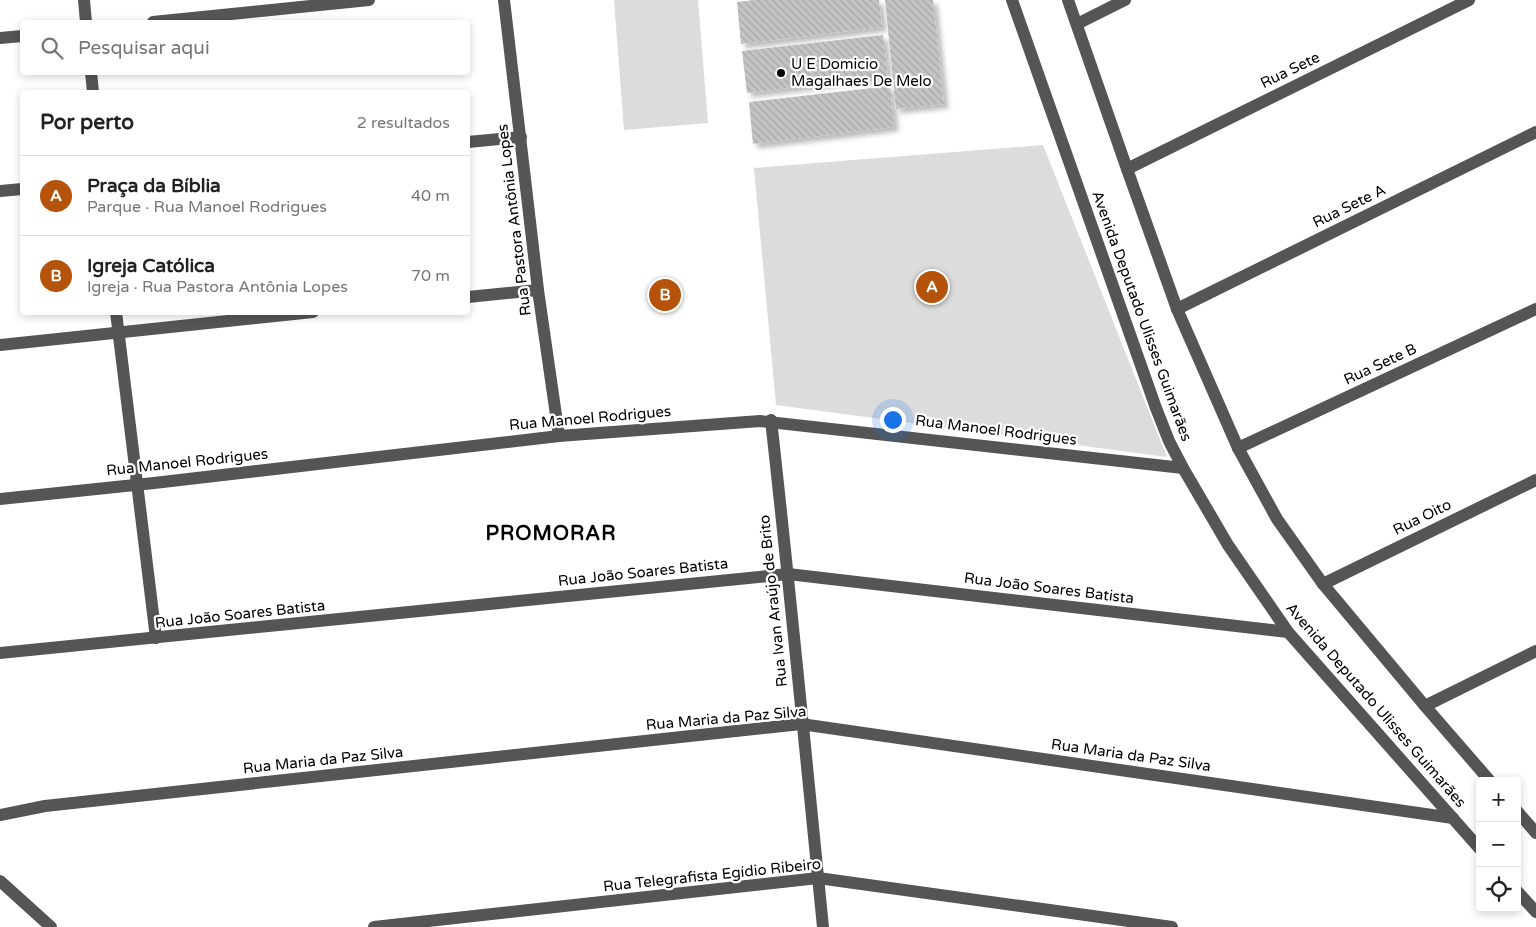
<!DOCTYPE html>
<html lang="pt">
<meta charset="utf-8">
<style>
:root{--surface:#fff;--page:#f6f6f6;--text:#222;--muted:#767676;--line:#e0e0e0;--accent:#b45309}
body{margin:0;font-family:"Varela Round",sans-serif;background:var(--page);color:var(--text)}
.controls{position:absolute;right:15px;bottom:15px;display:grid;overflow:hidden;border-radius:5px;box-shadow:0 2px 8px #0003}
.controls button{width:45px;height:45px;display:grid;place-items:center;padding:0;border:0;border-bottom:1px solid var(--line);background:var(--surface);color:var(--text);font:25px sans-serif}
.you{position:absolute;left:892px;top:419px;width:18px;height:18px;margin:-12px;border:4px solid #fff;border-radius:50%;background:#1a73e8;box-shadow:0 0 0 8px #1a73e833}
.badge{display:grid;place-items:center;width:32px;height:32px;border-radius:50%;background:var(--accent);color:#fff;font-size:16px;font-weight:700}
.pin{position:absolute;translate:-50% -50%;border:2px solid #fff;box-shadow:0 1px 5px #0006}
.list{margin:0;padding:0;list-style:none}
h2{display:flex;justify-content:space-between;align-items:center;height:65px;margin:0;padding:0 20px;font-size:21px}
h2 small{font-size:16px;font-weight:400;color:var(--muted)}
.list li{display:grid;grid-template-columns:32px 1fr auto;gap:15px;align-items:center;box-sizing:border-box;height:80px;padding:0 20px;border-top:1px solid var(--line)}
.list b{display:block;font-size:19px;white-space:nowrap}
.list p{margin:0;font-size:16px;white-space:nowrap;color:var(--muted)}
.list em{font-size:16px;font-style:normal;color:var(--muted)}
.icon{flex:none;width:28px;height:28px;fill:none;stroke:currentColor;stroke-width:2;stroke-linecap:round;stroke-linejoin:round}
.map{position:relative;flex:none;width:1536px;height:927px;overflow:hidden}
.search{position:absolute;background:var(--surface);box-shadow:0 2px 8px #0003;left:20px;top:20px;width:450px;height:55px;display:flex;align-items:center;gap:12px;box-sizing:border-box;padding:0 18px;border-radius:5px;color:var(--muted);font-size:19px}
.panel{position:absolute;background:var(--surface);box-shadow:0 2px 8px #0003;left:20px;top:90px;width:450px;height:225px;border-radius:5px}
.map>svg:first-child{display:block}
</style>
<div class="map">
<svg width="1536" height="927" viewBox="0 0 1536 927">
<defs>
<pattern id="building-back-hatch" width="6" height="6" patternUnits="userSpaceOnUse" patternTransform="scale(1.25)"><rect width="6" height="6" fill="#c4c4c4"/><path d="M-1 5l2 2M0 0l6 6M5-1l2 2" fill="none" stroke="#a7a7a7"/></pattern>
<filter id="shadow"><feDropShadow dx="4.5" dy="4.5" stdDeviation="2.5" flood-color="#0004"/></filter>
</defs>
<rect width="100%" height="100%" fill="#fff"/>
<g fill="#dcdcdc">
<polygon points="614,0 698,0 708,123 624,130"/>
<polygon points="1043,145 1167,457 776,405 754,168"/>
</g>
<g fill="url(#building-back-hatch)" filter="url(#shadow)">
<polygon points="754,0 879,0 882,27 741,44 737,2"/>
<polygon points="885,0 933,0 944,104 896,109"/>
<polygon points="883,35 888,76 747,93 742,51"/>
<polygon points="890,86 894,127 753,144 749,102"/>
</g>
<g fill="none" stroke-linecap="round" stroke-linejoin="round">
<g stroke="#555" stroke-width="12">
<polyline points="84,0 86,22"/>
<polyline points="504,0 538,290 559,436"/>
<polyline points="1012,0 1156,408 1169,441 1183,468 1228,545 1288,632 1480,849"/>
<polyline points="1068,0 1127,169 1177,309 1238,448 1277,519 1323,584 1425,706 1490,781"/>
<polyline points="153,22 369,0"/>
<polyline points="1077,24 1125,0"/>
<polyline points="0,38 22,36"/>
<polyline points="91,72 93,92"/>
<polyline points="468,142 521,137"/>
<polyline points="1127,169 1469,0"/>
<polyline points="0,191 22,189"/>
<polyline points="468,297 538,290"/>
<polyline points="1177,309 1536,132"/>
<polyline points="116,312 156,638"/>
<polyline points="0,345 313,312"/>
<path d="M771,420C790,589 806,758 823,927"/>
<polyline points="1238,448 1536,309"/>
<polyline points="0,499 154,483 559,436 760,421 1183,468"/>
<polyline points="1323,584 1536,480"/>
<polyline points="0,653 788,574 1288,632"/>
<polyline points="1425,706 1536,651"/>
<polyline points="1517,811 1536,833"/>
<polyline points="0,815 45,806 801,724 1453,818"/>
<polyline points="0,881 51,927"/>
<polyline points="1517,891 1536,912"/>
<polyline points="374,927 818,878 1172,927"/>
</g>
</g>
<circle fill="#000" stroke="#fff" stroke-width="2" cx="781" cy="73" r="5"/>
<g text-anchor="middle" stroke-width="4.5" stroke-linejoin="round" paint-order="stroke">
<g font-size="15" fill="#000" stroke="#fff" text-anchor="start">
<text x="791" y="69">U E Domicio<tspan x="791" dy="17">Magalhaes De Melo</tspan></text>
</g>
<g font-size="15" fill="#000" stroke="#fff">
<text transform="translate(1290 70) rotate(-26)" y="5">Rua Sete</text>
<text transform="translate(1349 206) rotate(-26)" y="5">Rua Sete A</text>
<text transform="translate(514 220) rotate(-97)" y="5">Rua Pastora Antônia Lopes</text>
<text transform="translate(1142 316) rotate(70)" y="5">Avenida Deputado Ulisses Guimarães</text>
<text transform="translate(1380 364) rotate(-25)" y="5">Rua Sete B</text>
<text transform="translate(590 418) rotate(-5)" y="5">Rua Manoel Rodrigues</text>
<text transform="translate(996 430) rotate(7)" y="5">Rua Manoel Rodrigues</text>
<text transform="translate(187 462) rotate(-6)" y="5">Rua Manoel Rodrigues</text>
<text transform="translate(1422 517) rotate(-26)" y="5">Rua Oito</text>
<text transform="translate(643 572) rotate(-6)" y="5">Rua João Soares Batista</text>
<text transform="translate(1049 588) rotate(7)" y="5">Rua João Soares Batista</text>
<text transform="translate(773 601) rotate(-96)" y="5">Rua Ivan Araújo de Brito</text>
<text transform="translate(240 614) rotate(-6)" y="5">Rua João Soares Batista</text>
<text transform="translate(1376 705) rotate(49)" y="5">Avenida Deputado Ulisses Guimarães</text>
<text transform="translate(726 718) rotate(-5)" y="5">Rua Maria da Paz Silva</text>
<text transform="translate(1131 755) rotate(8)" y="5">Rua Maria da Paz Silva</text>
<text transform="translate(323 760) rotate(-6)" y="5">Rua Maria da Paz Silva</text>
<text transform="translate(712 875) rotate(-6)" y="5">Rua Telegrafista Egídio Ribeiro</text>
</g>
<g font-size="20" font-weight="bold" letter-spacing="1" fill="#000" stroke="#fff">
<text x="551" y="540">PROMORAR</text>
</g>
</g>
</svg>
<div class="controls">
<button>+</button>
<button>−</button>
<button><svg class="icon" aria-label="locate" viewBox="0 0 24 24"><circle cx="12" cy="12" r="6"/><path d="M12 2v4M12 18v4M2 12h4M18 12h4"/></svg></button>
</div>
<div class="you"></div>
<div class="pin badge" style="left:932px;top:287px">A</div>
<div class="pin badge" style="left:665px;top:295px">B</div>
<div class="search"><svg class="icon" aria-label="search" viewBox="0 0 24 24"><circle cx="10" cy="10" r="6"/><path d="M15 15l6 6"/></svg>Pesquisar aqui</div>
<section class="panel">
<h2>Por perto<small>2 resultados</small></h2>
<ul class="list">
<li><span class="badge">A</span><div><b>Praça da Bíblia</b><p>Parque · Rua Manoel Rodrigues</p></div><em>40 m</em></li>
<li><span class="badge">B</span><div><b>Igreja Católica</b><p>Igreja · Rua Pastora Antônia Lopes</p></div><em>70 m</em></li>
</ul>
</section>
</div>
